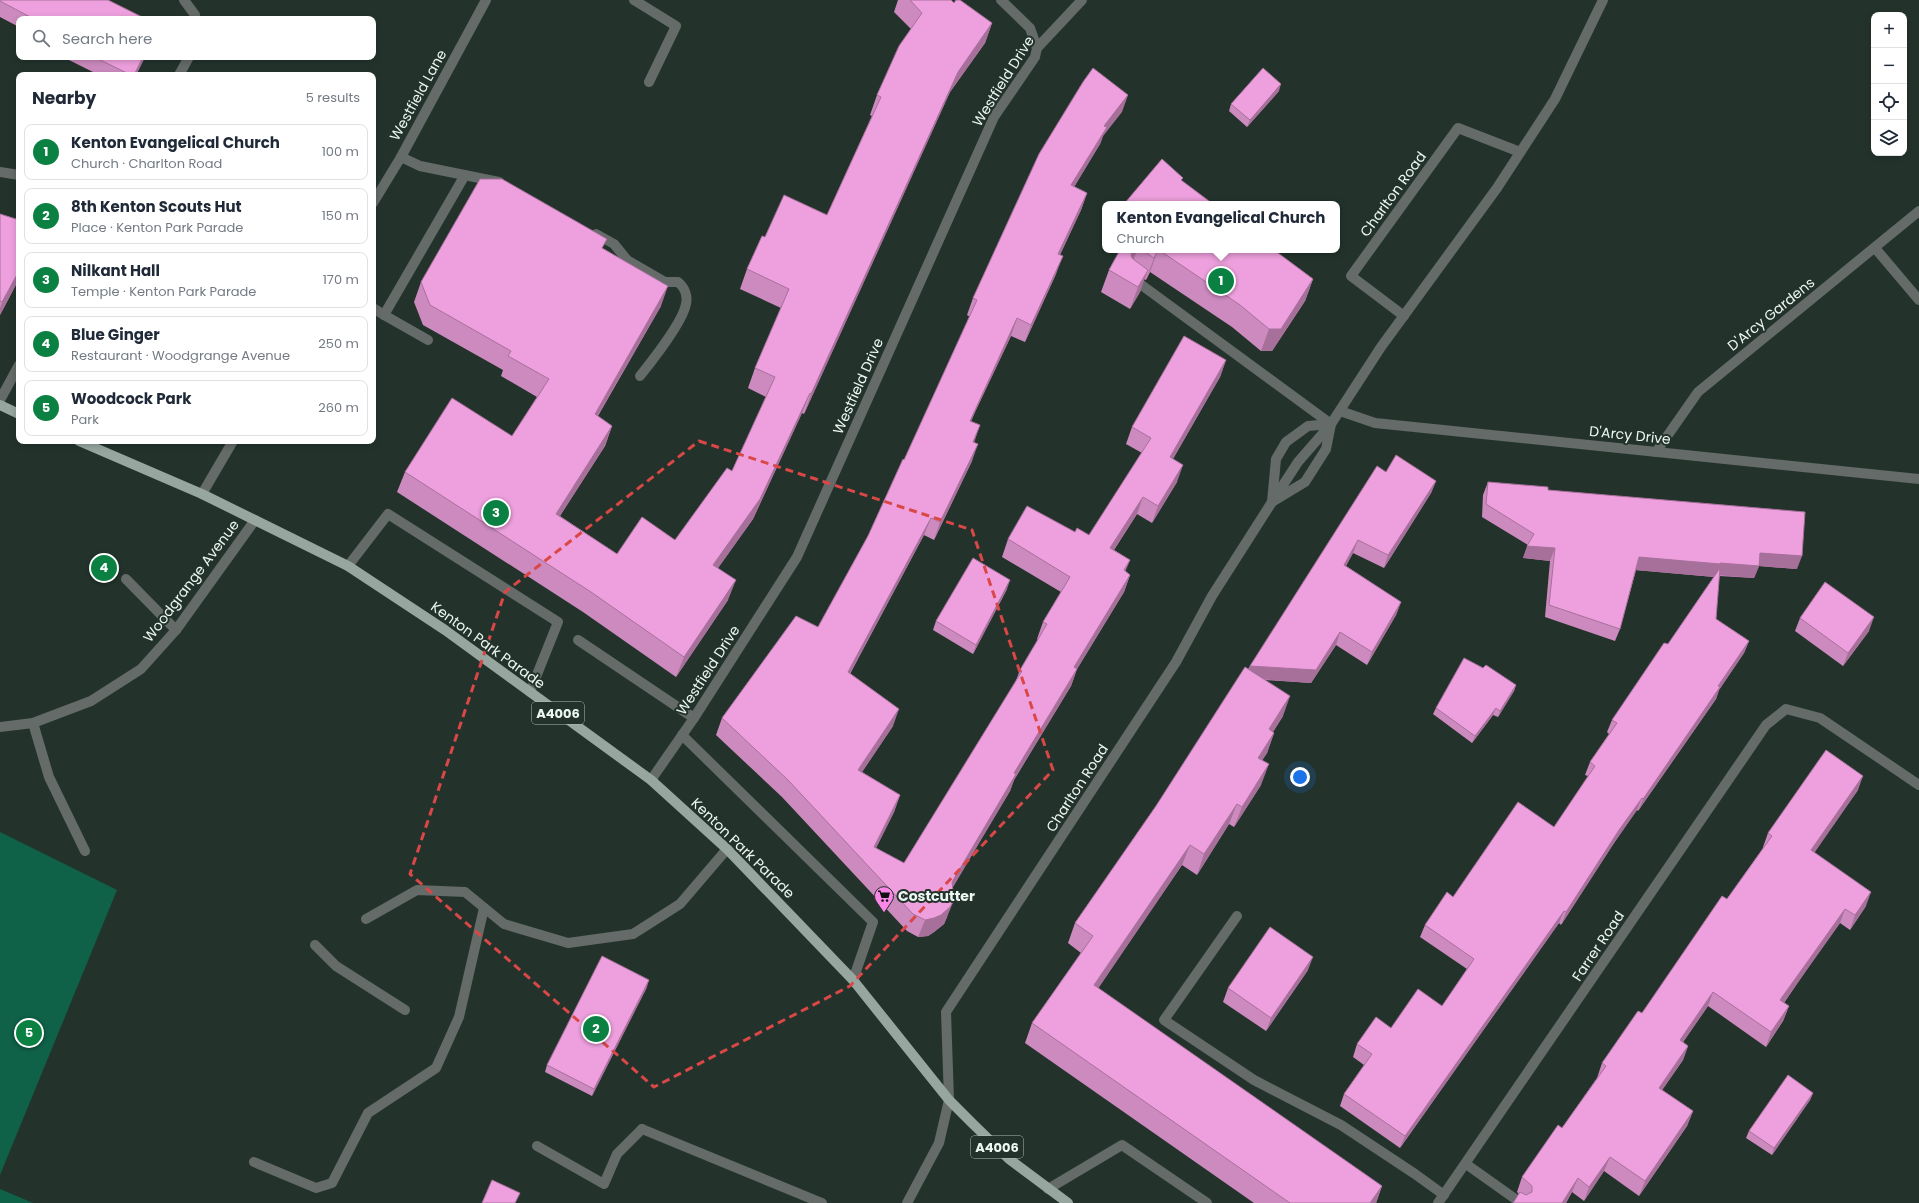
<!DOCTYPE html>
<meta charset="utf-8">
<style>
:root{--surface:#fff;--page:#f2f2f3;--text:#1f2937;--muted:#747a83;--line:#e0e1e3;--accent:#0b8043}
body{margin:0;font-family:Poppins,sans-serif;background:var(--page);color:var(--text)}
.controls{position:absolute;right:12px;top:12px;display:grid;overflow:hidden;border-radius:8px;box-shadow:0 2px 6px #0003}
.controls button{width:36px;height:36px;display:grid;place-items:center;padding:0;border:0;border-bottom:1px solid var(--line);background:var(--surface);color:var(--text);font:20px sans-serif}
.you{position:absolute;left:1300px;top:777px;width:14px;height:14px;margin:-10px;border:3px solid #fff;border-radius:50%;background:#1a73e8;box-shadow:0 0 0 6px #1a73e833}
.badge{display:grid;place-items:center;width:26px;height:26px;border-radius:50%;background:var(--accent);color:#fff;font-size:13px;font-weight:700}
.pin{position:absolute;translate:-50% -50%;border:2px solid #fff;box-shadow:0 1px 4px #0006}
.popup{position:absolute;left:1102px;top:201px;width:238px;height:52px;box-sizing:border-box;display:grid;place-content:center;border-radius:8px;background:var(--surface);filter:drop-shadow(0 1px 3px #0005);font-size:13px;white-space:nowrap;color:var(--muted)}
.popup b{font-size:15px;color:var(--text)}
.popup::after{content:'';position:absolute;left:50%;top:100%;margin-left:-8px;border:8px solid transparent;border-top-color:var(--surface)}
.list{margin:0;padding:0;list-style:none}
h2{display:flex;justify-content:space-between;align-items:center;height:52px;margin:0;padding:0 16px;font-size:17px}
h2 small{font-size:13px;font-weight:400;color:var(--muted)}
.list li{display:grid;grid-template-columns:26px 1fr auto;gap:12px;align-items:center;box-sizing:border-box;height:56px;margin:0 8px 8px;padding:0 8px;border:1px solid var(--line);border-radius:8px}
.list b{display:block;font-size:15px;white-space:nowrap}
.list p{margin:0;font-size:13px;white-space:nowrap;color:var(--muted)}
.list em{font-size:13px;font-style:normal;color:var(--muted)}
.icon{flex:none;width:22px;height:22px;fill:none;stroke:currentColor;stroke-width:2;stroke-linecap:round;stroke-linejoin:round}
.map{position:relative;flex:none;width:1919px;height:1203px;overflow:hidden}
.search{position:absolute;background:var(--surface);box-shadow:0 2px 6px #0003;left:16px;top:16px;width:360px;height:44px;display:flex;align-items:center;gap:10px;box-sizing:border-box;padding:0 14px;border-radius:8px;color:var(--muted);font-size:15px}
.panel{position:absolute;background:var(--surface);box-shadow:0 2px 6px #0003;left:16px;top:72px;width:360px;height:372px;border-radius:8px}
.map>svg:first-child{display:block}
</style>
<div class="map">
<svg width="1919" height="1203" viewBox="0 0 1919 1203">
<rect width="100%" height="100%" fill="#23332c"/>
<g fill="#0f6147">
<polygon points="0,832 117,890 0,1175"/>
<polygon points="0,1189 33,1203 0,1203"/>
</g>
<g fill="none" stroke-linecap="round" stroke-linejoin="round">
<g stroke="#646b68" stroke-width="10">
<polyline points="634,0 676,26 649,82"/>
<polyline points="401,157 420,166 499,182"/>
<polyline points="0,172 19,175"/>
<path d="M596,234L614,244L627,260L665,282H678C684,287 688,295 686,304C683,322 652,361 640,376"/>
<polyline points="1875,248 1919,300"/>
<polyline points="1132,278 1331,424 1298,462 1272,502"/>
<polyline points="373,308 384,315"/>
<polyline points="428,340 384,315 465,175"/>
<polyline points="348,566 388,514 558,622 530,692"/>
<polyline points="126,579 176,630"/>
<polyline points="578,640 694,718"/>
<polyline points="33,723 49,777 85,851"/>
<polyline points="682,735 873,922 853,980"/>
<polyline points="1237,916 1164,1020 1254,1080 1341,1125 1415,1174 1444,1195"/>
<polyline points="366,919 417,890 465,892 504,924 568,943 633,934 680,904 727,849"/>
<polyline points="315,945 336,966 405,1010"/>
<polyline points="537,1146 604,1184 617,1154 642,1129"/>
<polyline points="254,1162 316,1188 332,1183 368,1113 436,1068 459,1017 484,908"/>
<polyline points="1466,1164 1521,1203"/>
<polyline points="1048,1189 1122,1145 1207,1203"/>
</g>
<g stroke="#646b68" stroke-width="10">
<polyline points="184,0 195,15 195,19"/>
<polyline points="1001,0 1030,28 1037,48"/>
<polyline points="179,75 189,57"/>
<polyline points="373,203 401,157 486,0"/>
<polyline points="1404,316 1351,276 1458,128 1520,152"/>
<polyline points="0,400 19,365"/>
<polyline points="1340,411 1375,423 1919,479"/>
<polyline points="1656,452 1698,392 1919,211"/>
<polyline points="202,494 233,441"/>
<polyline points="1272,502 1305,482 1326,449 1331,424 1381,347 1497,188 1555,99 1603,0"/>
<polyline points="0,727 33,723 91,701 141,669 176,630 255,520"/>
<polyline points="651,780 694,718 797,557 994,117 1035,57 1037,48 1082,0"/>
<polyline points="642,1129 822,1203"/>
<polyline points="907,1203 939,1143 949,1100 946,1012 1176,662 1212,596 1272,502 1276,459 1286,442 1308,426 1331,424"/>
<polyline points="1438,1203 1766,725 1786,709 1820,718 1919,785"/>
</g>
<g stroke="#97a7a0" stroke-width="10">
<polyline points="0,405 19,414"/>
<polyline points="79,441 202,494 348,566 445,630 651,780 727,849 853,980 949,1100 973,1124 1009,1159 1068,1203"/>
</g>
</g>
<g fill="#cd8abf">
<polygon points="0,0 146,19 19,19 19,27 0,17"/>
<polygon points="898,0 951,0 954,3 992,23 985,43 950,92 804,414 802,413 753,519 718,568 728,600 676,677 583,612 397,492 405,472 512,436 537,397 501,376 503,370 423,325 414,302 421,282 604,249 661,306 598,416 612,426 605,446 560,516 617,554 675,540 732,471 766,397 748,388 755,368 781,308 740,289 747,269 765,237 827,215 872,116 870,115 877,95 911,29 894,12"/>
<polygon points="70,57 145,57 136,75 99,75 69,60"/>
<polygon points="1279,91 1247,127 1229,111 1231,104"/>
<polygon points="1122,112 1103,136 1100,144 1074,187 1087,193 1081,210 1060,255 1056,274 1025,342 1011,336 975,412 971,421 974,442 972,461 934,540 924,535 850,674 893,726 862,772 900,795 894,812 876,848 904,863 1015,683 1020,670 1038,640 1037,639 1043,622 1061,592 1002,557 1008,539 1075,532 1089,535 1142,453 1126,444 1132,427 1226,360 1220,377 1173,459 1177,482 1152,523 1137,514 1114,550 1130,560 1125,571 1130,575 1124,592 1077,669 1071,686 1014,780 1010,791 952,888 947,917 944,924 934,932 928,936 918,937 907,931 782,797 716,735 722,718 818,627 868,536 904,460 970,317 967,315 973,298"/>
<polygon points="0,214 19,220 19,279 0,315"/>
<polygon points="1120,250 1274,250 1313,279 1305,301 1272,351 1261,351 1232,327 1150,272 1146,280 1144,279 1140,292 1130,309 1101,292 1109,270"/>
<polygon points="1386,472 1436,481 1431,493 1384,568 1353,553 1346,566 1401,602 1396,615 1367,665 1336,645 1311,683 1265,680 1283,716 1273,732 1274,733 1267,753 1262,760 1261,785 1234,827 1229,824 1197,875 1182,865 1098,988 1382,1186 1376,1203 1254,1203 1025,1043 1032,1023 1081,953 1068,943 1075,923 1156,806 1248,669 1250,666"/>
<polygon points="1488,482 1548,490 1797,569 1759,566 1754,578 1719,576 1716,619 1749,641 1744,653 1719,690 1716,699 1638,811 1637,810 1614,843 1561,925 1559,923 1400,1148 1340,1106 1344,1094 1364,1065 1353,1057 1357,1044 1391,1028 1442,1006 1467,969 1420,937 1425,925 1453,897 1554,827 1588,776 1585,775 1590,762 1609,734 1607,732 1612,720 1668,644 1714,577 1636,570 1620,629 1615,641 1545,617 1550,561 1523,558 1528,545 1482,517 1483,495"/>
<polygon points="1007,589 973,654 933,630 936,621"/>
<polygon points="1800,618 1869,631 1843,666 1795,631"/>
<polygon points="1483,668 1516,685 1514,691 1498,717 1493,715 1472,743 1433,714 1436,708"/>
<polygon points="1858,790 1814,852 1866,906 1850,930 1840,923 1807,969 1784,1003 1789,1006 1783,1021 1766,1047 1708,1006 1683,1042 1688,1046 1683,1060 1662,1090 1693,1111 1687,1126 1639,1196 1604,1171 1584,1201 1572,1192 1566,1203 1519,1194 1517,1192 1522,1177 1562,1128 1597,1078 1602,1063 1642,1013 1727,899 1763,848 1763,847 1768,833"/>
<polygon points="1308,970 1266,1031 1223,1002 1228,988"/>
<polygon points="647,987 592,1096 545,1072 547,1065"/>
<polygon points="1813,1093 1810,1100 1772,1155 1746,1138 1749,1131"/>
</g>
<g fill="#a7709b">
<polygon points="992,23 985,43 950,92 804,414 811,394 958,72"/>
<polygon points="143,57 145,57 136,75 134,75"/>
<polygon points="1281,84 1279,91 1247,127 1250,120"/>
<polygon points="1128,95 1122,112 1103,136 1100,144 1065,202 1071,185 1104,126"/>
<polygon points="1087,193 1081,210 1052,271 1058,254"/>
<polygon points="1132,250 1137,250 1130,270"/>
<polygon points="1158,250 1150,272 1146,280 1154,258"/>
<polygon points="1063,256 1056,274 1025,342 1031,325"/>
<polygon points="1148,270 1140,292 1130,309 1138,287"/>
<polygon points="19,271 19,279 0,315 0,308 2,302"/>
<polygon points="1313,279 1305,301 1272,351 1261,351 1269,329"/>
<polygon points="668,286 661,306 587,434 595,414"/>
<polygon points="1017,318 1011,336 975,412 964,438 970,421 982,395"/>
<polygon points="1226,360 1220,377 1164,474 1170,457"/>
<polygon points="810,393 802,413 753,519 706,585 713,565"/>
<polygon points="980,425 974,443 973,442"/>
<polygon points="612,426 605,446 548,534 556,514"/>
<polygon points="978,444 972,461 934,540 940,522"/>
<polygon points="1183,465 1177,482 1152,523 1158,506"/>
<polygon points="1436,481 1431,493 1384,568 1388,555"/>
<polygon points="1143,497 1137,514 1104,565 1110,548"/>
<polygon points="931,518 924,535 841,690 848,672"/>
<polygon points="1358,540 1353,553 1339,578 1344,565"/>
<polygon points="1527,546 1555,548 1550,561 1523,558"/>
<polygon points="1760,553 1802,556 1797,569 1759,566 1754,578 1716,575 1715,577 1634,570 1639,557 1720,563"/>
<polygon points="1130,560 1123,577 1124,570"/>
<polygon points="1130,575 1124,592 1068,684 1074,667"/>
<polygon points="736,580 728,600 676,677 684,657"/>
<polygon points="1010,580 1007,589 973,654 976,645"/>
<polygon points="1401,602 1396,615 1367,665 1372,652"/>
<polygon points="1874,617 1869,631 1843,666 1848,653"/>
<polygon points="1340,632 1336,645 1311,683 1245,678 1250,666"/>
<polygon points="1749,641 1744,653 1719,690 1716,699 1638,811 1643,799"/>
<polygon points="1077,669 1071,686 1014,780 1010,791 946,899 952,882 1014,773"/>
<polygon points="1516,685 1514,691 1498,717 1500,711"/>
<polygon points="1290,696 1283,716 1262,749 1269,729"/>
<polygon points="1496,708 1493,715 1472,743 1475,736"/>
<polygon points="899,709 893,726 852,787 858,770"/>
<polygon points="1274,733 1267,753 1251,778 1258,758"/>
<polygon points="1269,764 1261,785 1234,827 1242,807"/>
<polygon points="1863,776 1858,790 1806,865 1811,850"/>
<polygon points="900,795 894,812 868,864 874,847"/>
<polygon points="1642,798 1637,810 1614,843 1561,925 1566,912 1619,830"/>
<polygon points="1237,804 1229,824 1197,875 1204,854"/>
<polygon points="1190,845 1182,865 1087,1005 1094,985"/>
<polygon points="1871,892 1866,906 1850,930 1855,915"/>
<polygon points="954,900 947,917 944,924 934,932 928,936 918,937 925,920"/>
<polygon points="1845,909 1840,923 1775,1015 1780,1000"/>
<polygon points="1564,911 1559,923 1400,1148 1405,1136"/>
<polygon points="1313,957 1308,970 1266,1031 1271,1018"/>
<polygon points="649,980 647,987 592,1096 594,1089"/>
<polygon points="1713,992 1708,1006 1675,1054 1680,1040"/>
<polygon points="1789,1006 1783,1021 1766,1047 1771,1032"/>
<polygon points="1688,1046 1683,1060 1654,1102 1659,1088"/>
<polygon points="1813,1093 1810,1100 1772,1155 1774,1148"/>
<polygon points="1693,1111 1687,1126 1639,1196 1645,1181"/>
<polygon points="1610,1157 1604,1171 1584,1201 1589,1187"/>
<polygon points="1578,1178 1572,1192 1566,1203 1562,1203"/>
<polygon points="1382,1186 1376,1203 1370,1203"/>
</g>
<g fill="#eea0de" stroke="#a7709b">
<polygon points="0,0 108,0 146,19 34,19 0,1"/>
<polygon points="910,0 951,0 954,3 956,0 960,0 992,23 958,72 811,394 810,393 760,499 713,565 736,580 684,657 591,592 405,472 452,398 512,436 549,379 508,356 511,351 430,305 421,282 480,179 502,179 607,239 602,248 668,286 595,414 612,426 556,514 617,554 642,517 675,540 727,468 732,471 775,377 755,368 789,289 747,269 762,236 765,237 784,195 827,215 881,97 877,95 899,46 922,13"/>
<polygon points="94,57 143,57 134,75 131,75"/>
<polygon points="1093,68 1128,95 1104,126 1107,127 1071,185 1087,193 1058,254 1063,256 1031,325 1017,318 982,395 970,421 980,425 973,442 978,444 940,522 931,518 848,672 899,709 858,770 900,795 874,847 904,863 1022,671 1020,670 1047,624 1043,622 1070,577 1008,539 1027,506 1075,532 1077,528 1089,535 1151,438 1132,427 1184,336 1226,360 1170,457 1183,465 1158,506 1143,497 1110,548 1130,560 1124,570 1130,575 1074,667 1077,669 1014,773 1016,774 952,882 954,900 950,907 941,915 934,918 925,920 913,914 788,780 722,718 796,616 818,627 868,536 903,459 904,460 977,300 973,298 1039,154 1083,82"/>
<polygon points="1263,68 1281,84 1250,120 1231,104"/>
<polygon points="1162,159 1183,178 1181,180 1213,204 1124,204"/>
<polygon points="0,214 19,220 19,271 2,302 0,301"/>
<polygon points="1120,250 1133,250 1132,250 1131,256 1133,259 1148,270 1138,287 1109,270"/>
<polygon points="1142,250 1158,250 1154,258"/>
<polygon points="1159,250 1274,250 1313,279 1281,329 1269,329 1240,305"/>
<polygon points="1396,455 1436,481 1388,555 1358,540 1344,565 1401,602 1372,652 1340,632 1316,670 1250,666 1377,466 1386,472"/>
<polygon points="1488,482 1548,487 1548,490 1805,512 1802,556 1760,553 1759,566 1720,563 1720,564 1639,557 1620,629 1549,605 1555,548 1527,546 1534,534 1486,504"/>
<polygon points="973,558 1010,580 976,645 936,621"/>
<polygon points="1720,568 1716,619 1749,641 1718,686 1720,687 1643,799 1642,798 1619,830 1566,912 1564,911 1405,1136 1344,1094 1372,1054 1357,1044 1376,1017 1391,1028 1418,989 1442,1006 1474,959 1425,925 1447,892 1453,897 1518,802 1554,827 1595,766 1590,762 1617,723 1612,720 1664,643 1668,644"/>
<polygon points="1825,582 1874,617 1848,653 1800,618"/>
<polygon points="1464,658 1483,668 1486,665 1516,685 1500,711 1496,708 1475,736 1436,708"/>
<polygon points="1245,667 1290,696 1269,729 1274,733 1258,758 1269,764 1242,807 1237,804 1204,854 1190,845 1094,985 1382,1186 1370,1203 1290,1203 1032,1023 1093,936 1075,923 1156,806"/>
<polygon points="1826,750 1863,776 1811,850 1871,892 1855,915 1845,909 1813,954 1780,1000 1789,1006 1771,1032 1713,992 1680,1040 1688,1046 1659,1088 1693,1111 1645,1181 1610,1157 1589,1187 1578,1178 1562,1203 1513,1203 1520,1192 1526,1195 1532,1192 1532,1186 1522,1177 1558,1125 1562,1128 1606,1066 1602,1063 1638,1011 1642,1013 1722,896 1727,899 1772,836 1768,833"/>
<polygon points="1270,927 1313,957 1271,1018 1228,988"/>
<polygon points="602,956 649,980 594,1089 547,1065"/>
<polygon points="1788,1075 1813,1093 1774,1148 1749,1131"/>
<polygon points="492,1180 520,1193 515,1203 482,1203"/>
</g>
<path fill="none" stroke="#d94746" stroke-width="3" stroke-dasharray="8 5" stroke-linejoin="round" d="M699,441L972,530L1053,770L850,986L654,1087L410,874L505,592Z"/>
<defs>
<g id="supermarket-pin" transform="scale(1)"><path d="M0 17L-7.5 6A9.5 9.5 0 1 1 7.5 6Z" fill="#fb87e6" stroke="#23332c"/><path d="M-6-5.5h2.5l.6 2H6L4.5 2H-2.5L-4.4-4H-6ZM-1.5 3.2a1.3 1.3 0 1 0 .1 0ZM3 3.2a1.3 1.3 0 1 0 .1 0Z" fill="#111"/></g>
</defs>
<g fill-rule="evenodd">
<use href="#supermarket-pin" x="884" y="896"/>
</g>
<g text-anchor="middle" stroke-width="4" stroke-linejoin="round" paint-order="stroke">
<g fill="#23332c" stroke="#b0bcb7" stroke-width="1">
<rect x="532" y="702" width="52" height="22" rx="3"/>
<rect x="971" y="1136" width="52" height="22" rx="3"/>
</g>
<g font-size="13" font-weight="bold" fill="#edf7f3">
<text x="558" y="718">A4006</text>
<text x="997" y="1152">A4006</text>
</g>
<g font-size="14" fill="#edf7f3" stroke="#23332c">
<text transform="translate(1003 81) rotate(-58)" y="5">Westfield Drive</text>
<text transform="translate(418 95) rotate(-61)" y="5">Westfield Lane</text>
<text transform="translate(1393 194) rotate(-54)" y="5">Charlton Road</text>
<text transform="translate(1771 314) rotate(-39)" y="5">D'Arcy Gardens</text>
<text transform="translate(858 386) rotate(-66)" y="5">Westfield Drive</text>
<text transform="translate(1630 435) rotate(6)" y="5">D'Arcy Drive</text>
<text transform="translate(191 581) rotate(-53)" y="5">Woodgrange Avenue</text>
<text transform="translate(488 645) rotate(36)" y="5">Kenton Park Parade</text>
<text transform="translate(708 670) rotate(-57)" y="5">Westfield Drive</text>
<text transform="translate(1077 788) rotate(-57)" y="5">Charlton Road</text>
<text transform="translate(743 848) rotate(44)" y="5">Kenton Park Parade</text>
<text transform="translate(1598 946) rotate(-56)" y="5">Farrer Road</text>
</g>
<g font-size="14" font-weight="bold" fill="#edf7f3" stroke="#23332c" text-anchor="start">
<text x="898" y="901">Costcutter</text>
</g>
</g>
</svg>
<div class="controls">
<button>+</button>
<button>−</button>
<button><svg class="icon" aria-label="locate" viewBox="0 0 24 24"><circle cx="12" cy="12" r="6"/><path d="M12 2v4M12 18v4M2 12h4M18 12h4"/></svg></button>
<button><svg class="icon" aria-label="layers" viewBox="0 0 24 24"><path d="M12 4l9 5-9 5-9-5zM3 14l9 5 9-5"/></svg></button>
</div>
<div class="you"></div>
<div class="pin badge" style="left:1221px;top:281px">1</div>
<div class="popup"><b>Kenton Evangelical Church</b>Church</div>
<div class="pin badge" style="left:596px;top:1029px">2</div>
<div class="pin badge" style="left:496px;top:513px">3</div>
<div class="pin badge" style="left:104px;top:568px">4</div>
<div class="pin badge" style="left:29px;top:1033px">5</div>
<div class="search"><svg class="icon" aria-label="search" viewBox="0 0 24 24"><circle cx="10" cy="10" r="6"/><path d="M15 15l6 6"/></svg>Search here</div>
<section class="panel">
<h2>Nearby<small>5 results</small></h2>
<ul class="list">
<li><span class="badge">1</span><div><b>Kenton Evangelical Church</b><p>Church · Charlton Road</p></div><em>100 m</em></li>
<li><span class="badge">2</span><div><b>8th Kenton Scouts Hut</b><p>Place · Kenton Park Parade</p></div><em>150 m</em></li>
<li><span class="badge">3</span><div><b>Nilkant Hall</b><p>Temple · Kenton Park Parade</p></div><em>170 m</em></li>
<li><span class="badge">4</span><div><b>Blue Ginger</b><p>Restaurant · Woodgrange Avenue</p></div><em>250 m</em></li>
<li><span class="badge">5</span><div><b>Woodcock Park</b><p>Park</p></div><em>260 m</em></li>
</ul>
</section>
</div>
